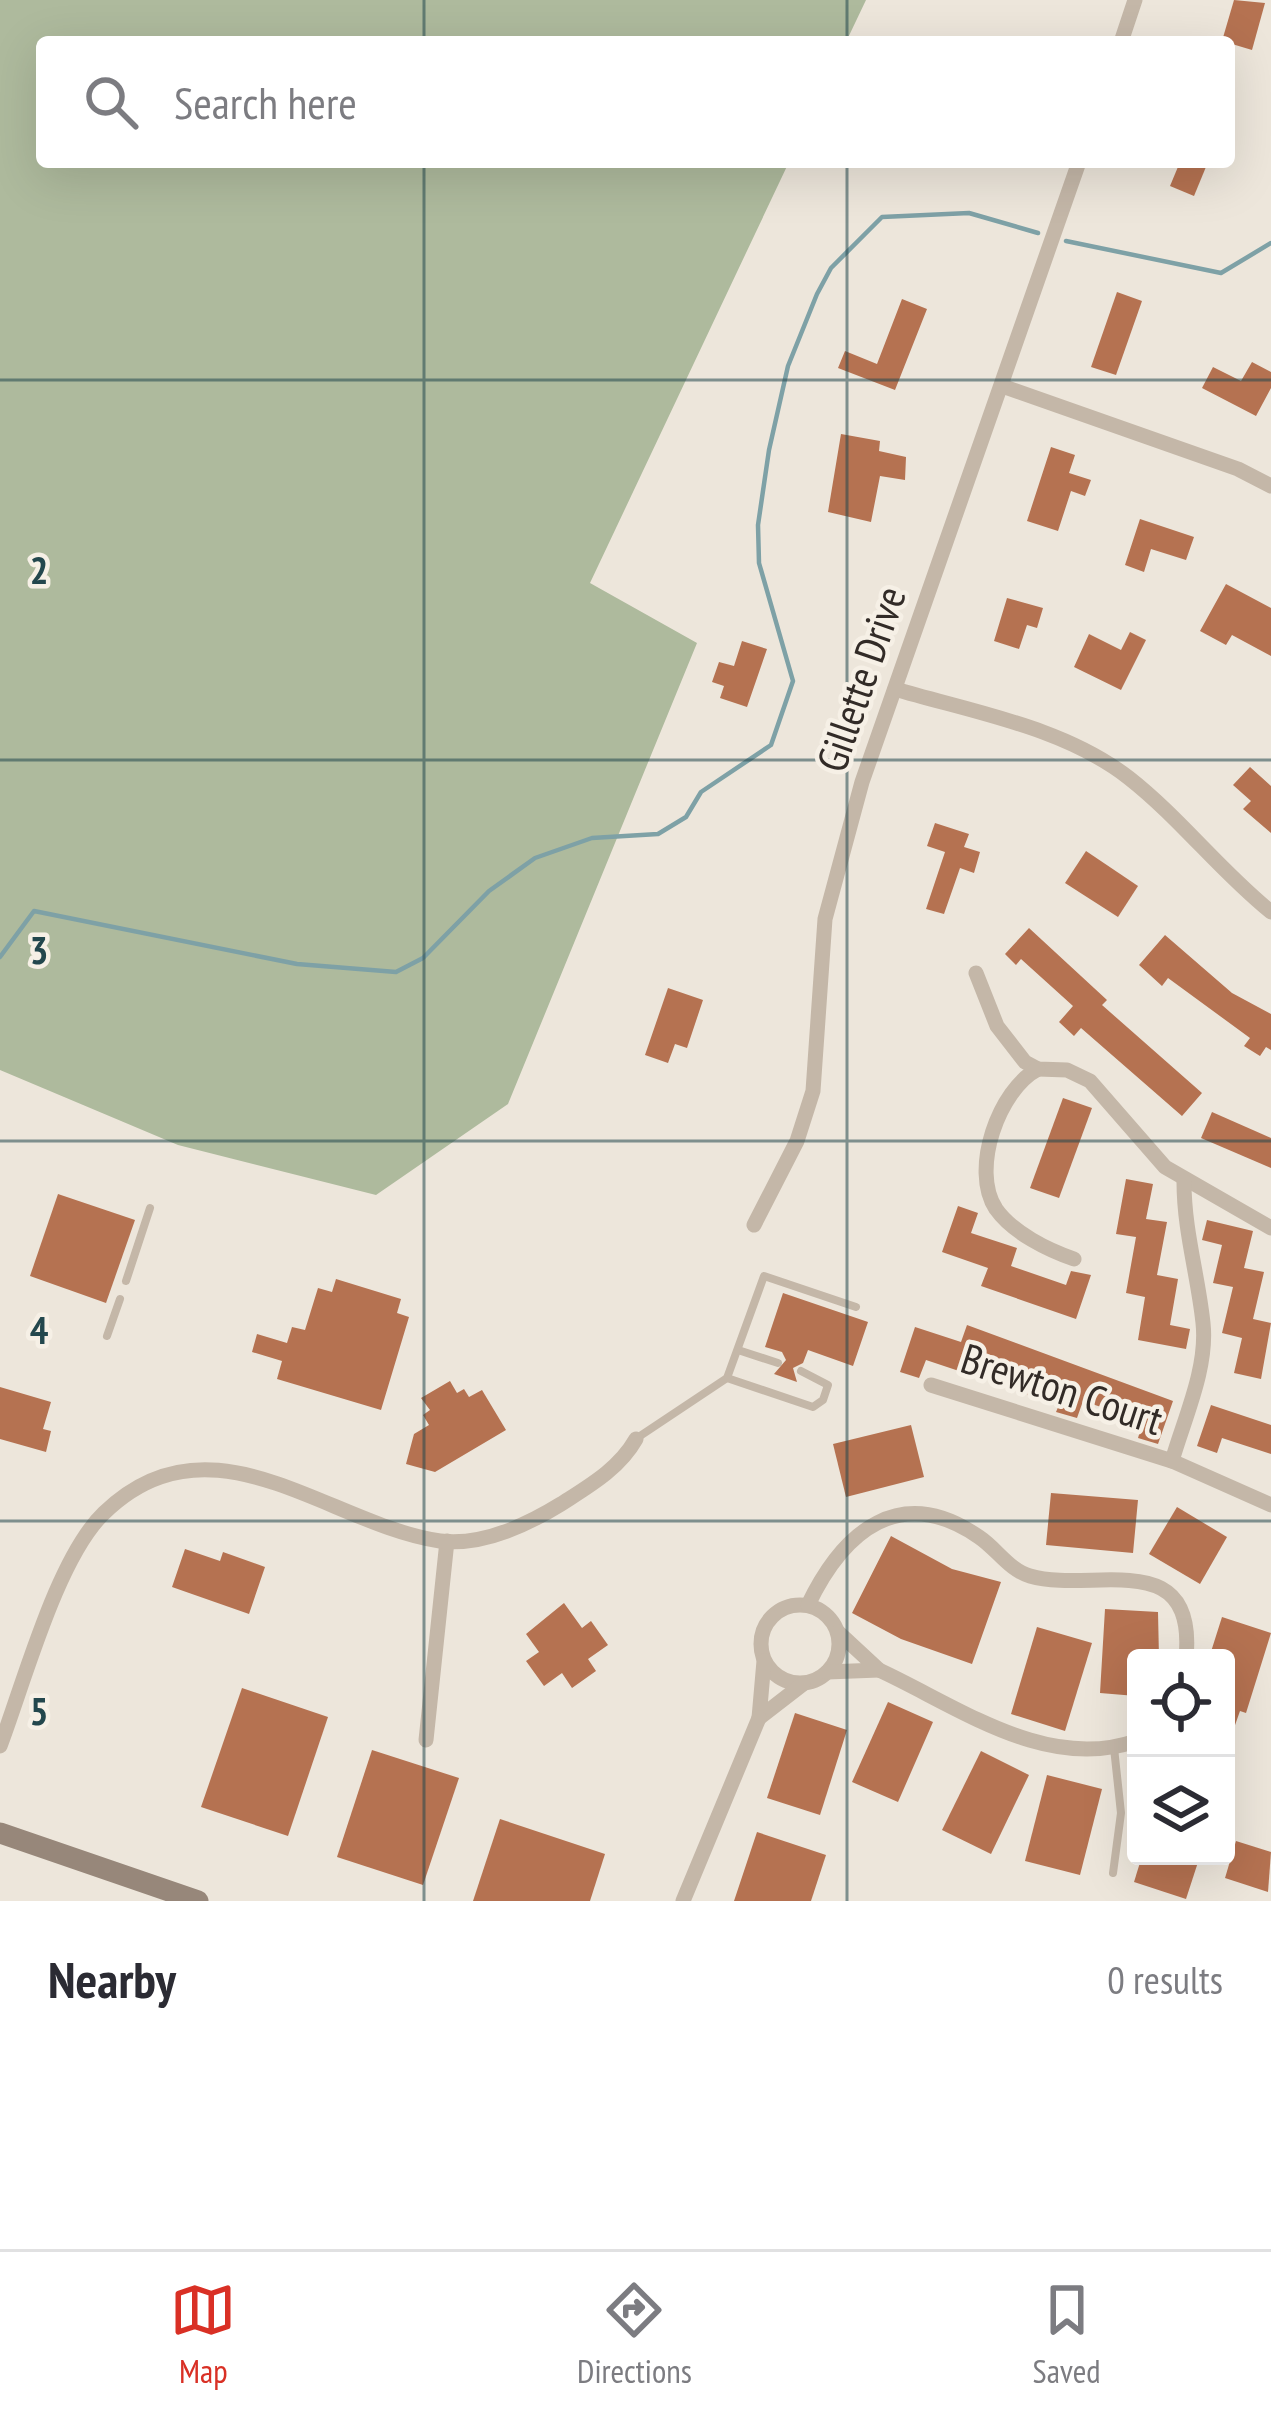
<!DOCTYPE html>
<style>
:root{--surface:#fff;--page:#f2f2f3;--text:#2b2b33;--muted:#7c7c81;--line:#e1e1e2;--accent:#d93025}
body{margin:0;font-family:"PT Sans Narrow",sans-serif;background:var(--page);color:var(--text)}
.controls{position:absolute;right:36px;bottom:36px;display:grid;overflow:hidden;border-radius:12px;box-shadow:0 12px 48px #0002}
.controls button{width:108px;height:108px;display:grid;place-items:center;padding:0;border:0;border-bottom:3px solid var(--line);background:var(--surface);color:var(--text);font:60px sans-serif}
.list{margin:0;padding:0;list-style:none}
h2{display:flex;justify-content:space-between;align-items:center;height:156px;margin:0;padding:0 48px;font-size:51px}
h2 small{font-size:39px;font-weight:400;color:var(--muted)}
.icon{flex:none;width:66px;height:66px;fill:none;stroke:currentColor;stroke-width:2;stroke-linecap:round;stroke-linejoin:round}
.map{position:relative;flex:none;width:1271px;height:1901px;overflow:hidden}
.search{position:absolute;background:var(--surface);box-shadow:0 12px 48px #0002;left:36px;right:36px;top:36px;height:132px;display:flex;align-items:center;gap:30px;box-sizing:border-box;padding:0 42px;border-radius:12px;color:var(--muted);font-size:45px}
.sheet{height:348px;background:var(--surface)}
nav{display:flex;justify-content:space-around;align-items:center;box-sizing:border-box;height:168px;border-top:3px solid var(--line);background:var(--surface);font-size:33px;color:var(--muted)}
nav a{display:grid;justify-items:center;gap:6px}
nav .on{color:var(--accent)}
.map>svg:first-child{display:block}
</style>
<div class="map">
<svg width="1271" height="1901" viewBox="0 0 1271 1901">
<rect width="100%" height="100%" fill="#ede6db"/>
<polygon fill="#aeba9d" points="0,0 866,0 846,42 42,42 42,162 789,162 590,583 697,643 508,1104 376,1195 178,1145 0,1070"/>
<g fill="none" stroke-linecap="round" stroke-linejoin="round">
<g stroke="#7ea1a6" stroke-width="4.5">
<polyline points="1066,241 1221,273 1271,243"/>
<polyline points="0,957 34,911 297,964 396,972 423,958 489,891 535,858 592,838 658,834 686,817 701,792 771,745 793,681 759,563 758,525 769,450 788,366 817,294 831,268 882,217 969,213 1038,233"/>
</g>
</g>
<g fill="#b57251">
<polygon points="1234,0 1265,3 1252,50 1222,41"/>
<polygon points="1180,162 1208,162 1194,196 1170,186"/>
<polygon points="1117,292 1142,301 1116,375 1091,367"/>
<polygon points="902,299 927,309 895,390 838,368 845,351 877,364"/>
<polygon points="1252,362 1271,372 1271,388 1256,416 1202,388 1213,367 1241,381"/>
<polygon points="841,434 880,441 879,451 906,457 905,480 880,476 871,522 828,512"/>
<polygon points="1051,447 1075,455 1069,473 1091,480 1085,496 1071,491 1058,531 1027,521"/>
<polygon points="1140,519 1194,537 1186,560 1151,549 1144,572 1125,565"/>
<polygon points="1226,584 1271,608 1271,656 1232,635 1226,645 1200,631"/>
<polygon points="1007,598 1043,608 1037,628 1027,625 1019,649 994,641"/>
<polygon points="1130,632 1146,640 1121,690 1074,667 1089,634 1121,650"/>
<polygon points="742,641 767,649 747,707 720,698 724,686 712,682 719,662 734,666"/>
<polygon points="1250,767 1271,786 1271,833 1243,809 1251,801 1233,785"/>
<polygon points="935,823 969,834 964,847 980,852 974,873 960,868 944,914 926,909 945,852 927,846"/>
<polygon points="1086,851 1138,886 1118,917 1065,883"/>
<polygon points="1029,928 1107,1000 1102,1005 1202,1093 1182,1116 1081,1028 1074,1036 1059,1022 1073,1006 1021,959 1016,965 1005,954"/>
<polygon points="1165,935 1232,993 1271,1014 1271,1050 1266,1047 1260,1056 1244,1046 1250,1038 1168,978 1162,986 1139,965"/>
<polygon points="668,988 703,1000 687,1048 675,1044 668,1063 645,1055"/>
<polygon points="1063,1098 1092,1108 1059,1198 1030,1188"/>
<polygon points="1212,1112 1271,1138 1271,1168 1201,1138"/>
<polygon points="1126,1179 1153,1184 1146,1219 1167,1222 1157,1275 1178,1279 1170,1325 1190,1329 1186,1349 1138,1340 1145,1297 1126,1293 1136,1237 1116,1234"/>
<polygon points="58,1194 135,1220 106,1303 30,1276"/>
<polygon points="958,1206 978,1213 971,1233 1017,1248 1011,1266 1066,1285 1071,1271 1091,1275 1076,1319 981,1286 988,1268 942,1252"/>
<polygon points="1207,1220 1253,1231 1244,1268 1264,1272 1253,1319 1271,1323 1261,1379 1234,1373 1242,1338 1222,1333 1233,1287 1213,1283 1222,1245 1202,1240"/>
<polygon points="336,1279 401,1299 397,1313 409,1317 381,1410 277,1379 282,1361 252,1352 257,1334 287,1343 292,1327 305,1330 318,1288 332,1292"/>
<polygon points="783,1293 868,1322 853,1366 808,1350 803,1363 793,1368 797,1382 774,1374 786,1360 782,1352 765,1347"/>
<polygon points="967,1325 1173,1401 1158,1444 1138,1438 1143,1421 1083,1401 1077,1418 1056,1412 1059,1405 1027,1395 1033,1376 977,1357 971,1375 926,1360 919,1378 900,1372 915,1327 961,1342"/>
<polygon points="450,1381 457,1393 464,1389 469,1397 482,1390 506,1430 435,1472 406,1464 414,1434 429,1425 423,1415 430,1410 421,1398"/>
<polygon points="0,1387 51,1402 43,1429 51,1431 46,1452 0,1439"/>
<polygon points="1211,1405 1271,1425 1271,1454 1222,1438 1217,1453 1197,1446"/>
<polygon points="911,1425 924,1477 846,1497 833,1444"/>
<polygon points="1051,1493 1138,1500 1133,1553 1046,1545"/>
<polygon points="1177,1507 1227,1537 1200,1584 1149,1554"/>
<polygon points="891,1536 952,1569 1001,1582 972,1664 901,1639 852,1613"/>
<polygon points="185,1549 220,1561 223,1552 265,1567 249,1614 172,1587"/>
<polygon points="564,1603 582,1628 591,1621 608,1645 588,1659 596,1671 572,1688 562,1673 544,1686 526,1661 539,1652 526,1634"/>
<polygon points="1105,1609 1158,1612 1159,1658 1136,1658 1136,1696 1100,1693"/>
<polygon points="1222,1617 1271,1633 1246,1713 1240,1711 1228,1745 1226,1658 1209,1658"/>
<polygon points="1037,1627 1092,1643 1065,1731 1011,1714"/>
<polygon points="242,1688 328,1717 288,1836 201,1807"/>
<polygon points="888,1702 933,1722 898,1802 852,1782"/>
<polygon points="795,1713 847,1730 820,1815 767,1798"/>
<polygon points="372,1750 459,1778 423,1885 337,1857"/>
<polygon points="981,1751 1029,1775 991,1854 942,1830"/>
<polygon points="1047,1775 1102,1789 1080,1875 1025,1861"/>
<polygon points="500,1819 605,1854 590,1901 473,1901"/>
<polygon points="757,1832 826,1855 811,1901 734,1901"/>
<polygon points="1236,1841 1271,1852 1268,1892 1225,1878"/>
<polygon points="1142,1856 1200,1856 1186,1899 1134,1882"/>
</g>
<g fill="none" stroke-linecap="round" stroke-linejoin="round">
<g stroke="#c4b7a8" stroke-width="8">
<polyline points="126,1281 150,1208"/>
<polyline points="107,1336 120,1299"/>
<polyline points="738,1350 778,1363"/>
<polyline points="727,1378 813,1407 823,1400 828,1385 801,1371"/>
<polyline points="637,1438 727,1378 764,1276 856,1307"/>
<polyline points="1113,1873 1121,1813 1114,1748"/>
</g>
<g stroke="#c4b7a8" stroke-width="15">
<polyline points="1121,42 1135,0"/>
<polyline points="1002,386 1238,469 1271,486"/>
<path d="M895,689C972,712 1064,727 1129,778C1180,818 1220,871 1271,912"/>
<polyline points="976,973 997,1026 1025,1062 1038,1069 1067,1070 1090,1081 1165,1167 1271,1228"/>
<path d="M1038,1069C999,1089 970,1170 996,1209C1013,1233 1048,1250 1074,1259"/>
<polyline points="754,1225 797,1141 813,1091 825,919 862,782 1079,162"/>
<polyline points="931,1385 1172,1461 1271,1505"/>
<path d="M1172,1461C1184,1419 1208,1368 1203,1323C1198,1275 1184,1231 1184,1182"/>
<circle cx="800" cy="1644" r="39"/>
<path d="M808,1605C844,1530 901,1483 979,1537C997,1549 1009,1570 1030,1576C1092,1594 1197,1544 1186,1658"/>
<polyline points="764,1661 759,1718 803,1684"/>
<path d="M879,1670C959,1707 1046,1772 1136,1741"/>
<polyline points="827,1672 879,1670 838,1632"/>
<polyline points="426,1740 447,1541"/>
<path d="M0,1746C24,1683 57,1558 104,1513C212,1408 329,1525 440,1541C481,1546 527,1525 561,1504C589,1486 619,1469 636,1439"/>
<polyline points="683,1901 759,1718"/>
</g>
<polyline stroke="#97877a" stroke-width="21" points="0,1833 198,1901"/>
</g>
<path fill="none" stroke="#23474d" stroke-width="3" stroke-opacity="0.55" d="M424,0V42M847,0V42M424,162V1901M847,162V1901M0,380H1271M0,760H1271M0,1141H1271M0,1521H1271"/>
<g text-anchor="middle" stroke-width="9" stroke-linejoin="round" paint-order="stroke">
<g font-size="42" fill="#322b27" stroke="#f6f0e6">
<text transform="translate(861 679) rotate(-71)" y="15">Gillette Drive</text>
<text transform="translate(1062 1389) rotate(18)" y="15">Brewton Court</text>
</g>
</g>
<g font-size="39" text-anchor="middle" font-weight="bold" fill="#23474d" stroke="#f6f0e6" stroke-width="9" stroke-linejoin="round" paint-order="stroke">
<text x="39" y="584">2</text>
<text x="39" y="964">3</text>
<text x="39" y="1344">4</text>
<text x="39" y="1725">5</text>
</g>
</svg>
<div class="controls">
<button><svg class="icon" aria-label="locate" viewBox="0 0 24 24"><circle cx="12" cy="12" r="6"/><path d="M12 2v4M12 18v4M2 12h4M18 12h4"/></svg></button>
<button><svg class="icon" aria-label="layers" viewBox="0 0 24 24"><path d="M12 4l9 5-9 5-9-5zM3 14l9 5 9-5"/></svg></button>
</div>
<div class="search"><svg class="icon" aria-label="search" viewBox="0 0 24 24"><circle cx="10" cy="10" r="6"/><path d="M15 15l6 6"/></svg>Search here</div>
</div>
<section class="sheet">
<h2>Nearby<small>0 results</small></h2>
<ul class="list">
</ul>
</section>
<nav>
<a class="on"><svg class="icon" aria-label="map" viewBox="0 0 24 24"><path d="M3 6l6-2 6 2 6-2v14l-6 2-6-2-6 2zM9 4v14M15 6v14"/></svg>Map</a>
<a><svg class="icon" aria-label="directions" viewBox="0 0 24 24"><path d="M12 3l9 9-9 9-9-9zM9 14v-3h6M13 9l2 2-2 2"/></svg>Directions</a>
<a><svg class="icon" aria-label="saved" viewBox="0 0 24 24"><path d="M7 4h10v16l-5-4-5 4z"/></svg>Saved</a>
</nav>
